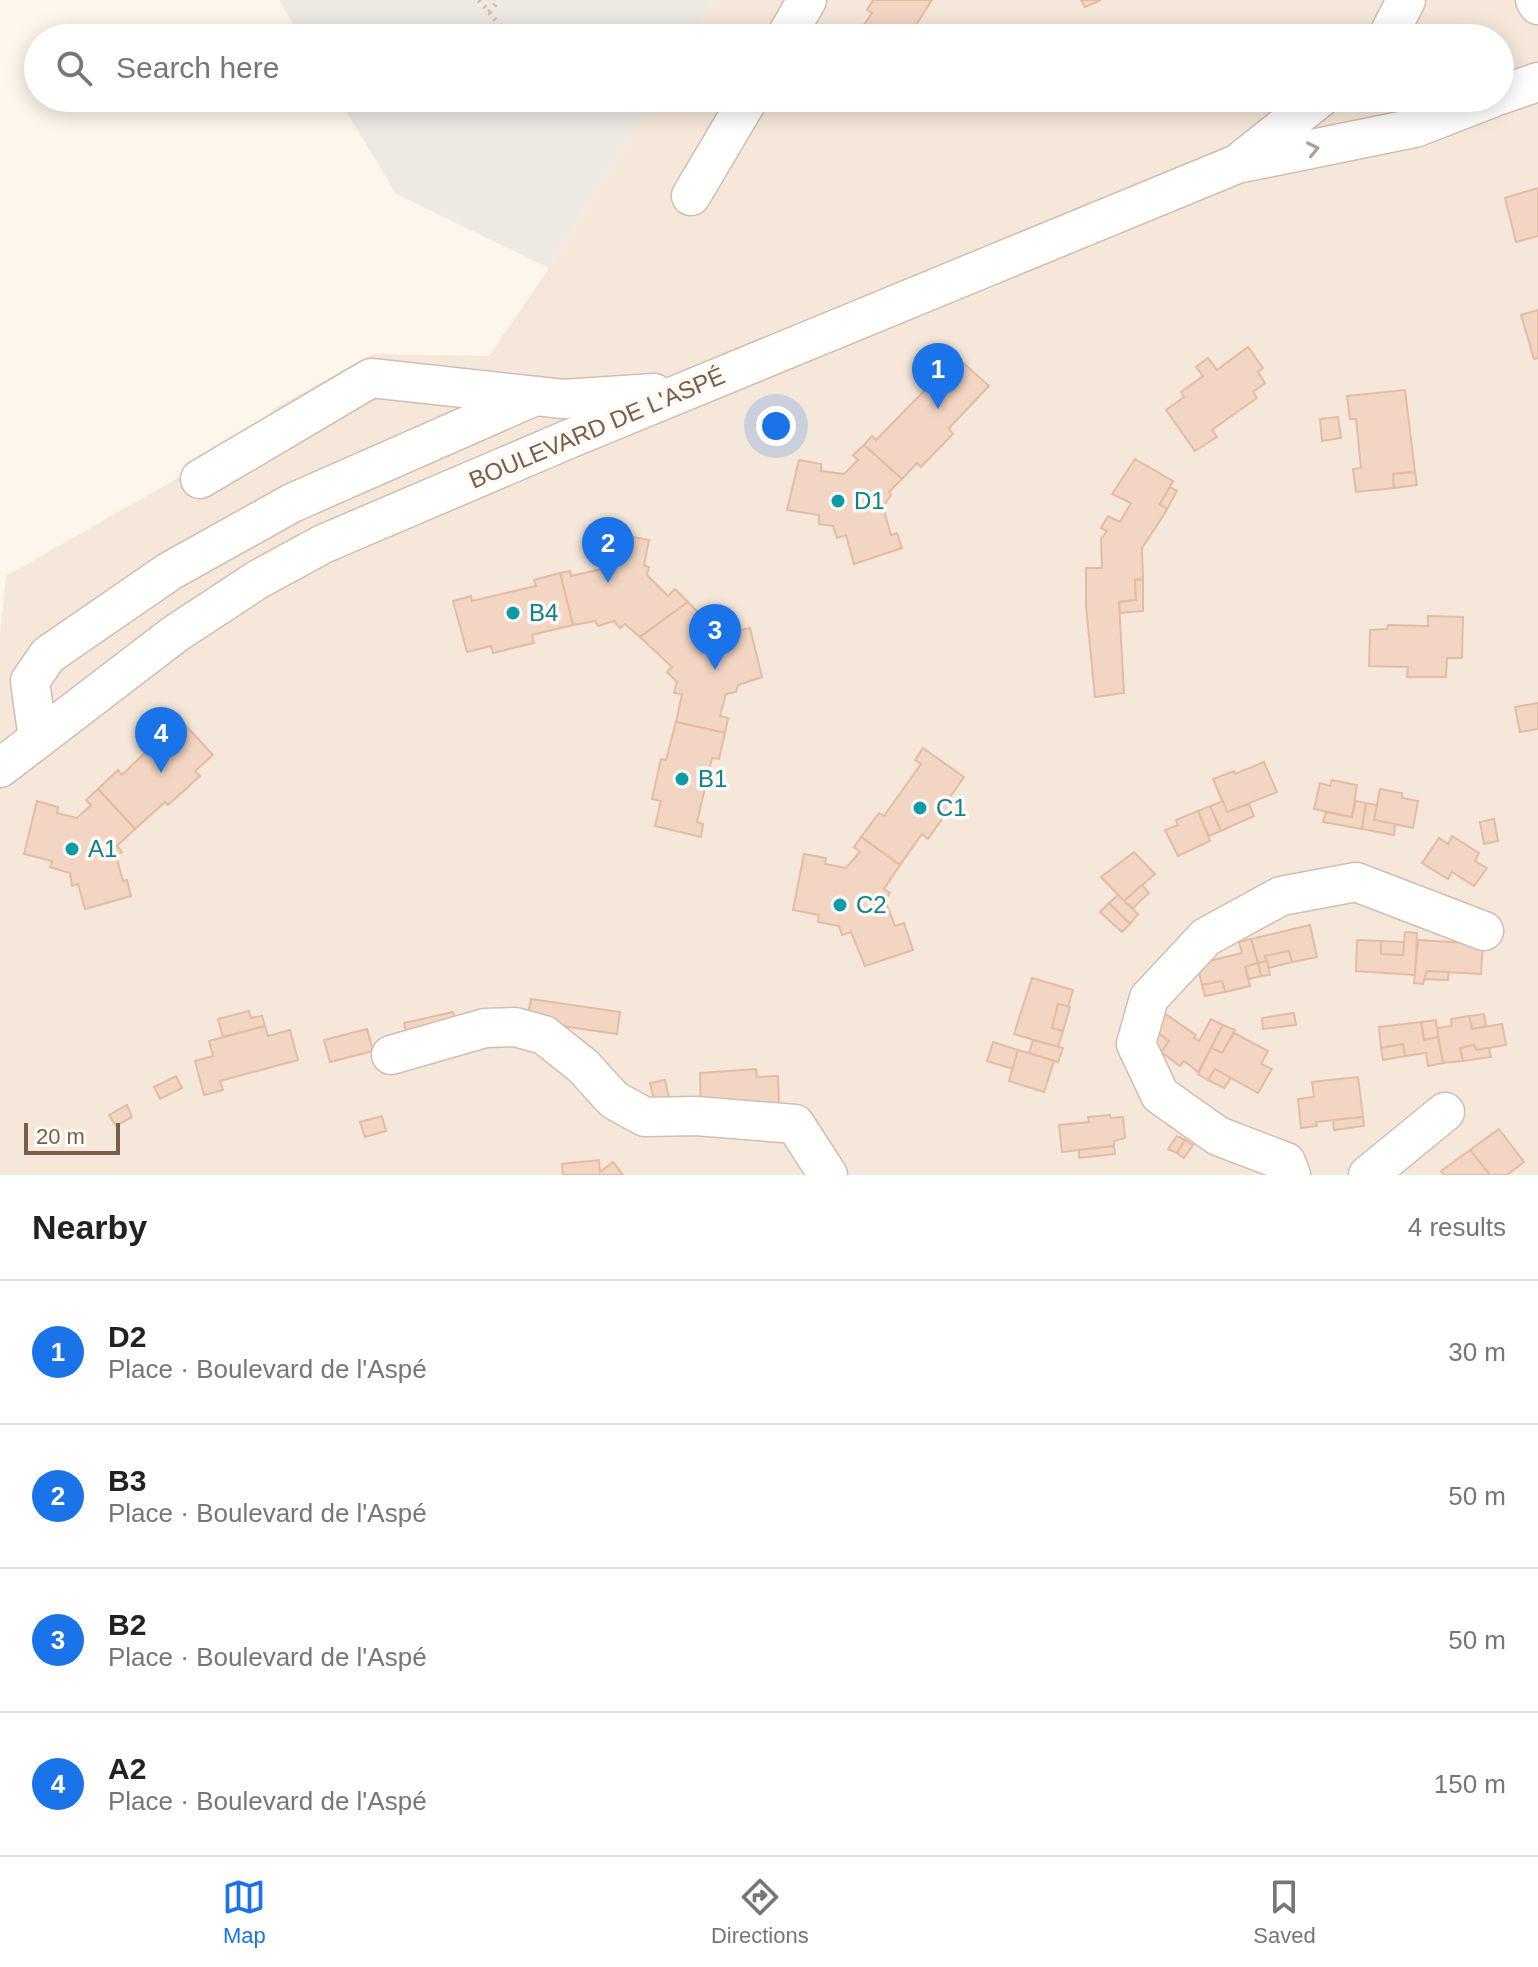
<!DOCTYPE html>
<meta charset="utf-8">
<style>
:root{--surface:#fff;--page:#f2f2f2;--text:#222;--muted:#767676;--line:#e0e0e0;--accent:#1a73e8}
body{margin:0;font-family:Arial,sans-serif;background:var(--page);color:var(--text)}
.scale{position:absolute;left:24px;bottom:20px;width:96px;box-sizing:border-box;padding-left:8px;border:4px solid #7a5c4d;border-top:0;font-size:22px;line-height:28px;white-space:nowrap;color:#7a5c4d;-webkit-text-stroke:6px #fffaf3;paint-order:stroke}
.you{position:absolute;left:776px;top:426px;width:28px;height:28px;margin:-20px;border:6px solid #fff;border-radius:50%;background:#1a73e8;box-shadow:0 0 0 12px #1a73e833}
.badge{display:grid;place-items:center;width:52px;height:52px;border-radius:50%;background:var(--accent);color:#fff;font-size:26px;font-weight:700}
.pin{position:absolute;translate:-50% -66px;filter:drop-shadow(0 2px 4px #0008)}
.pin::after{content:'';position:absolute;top:42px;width:28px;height:24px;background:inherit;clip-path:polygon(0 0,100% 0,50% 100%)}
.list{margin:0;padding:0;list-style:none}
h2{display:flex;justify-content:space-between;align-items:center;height:104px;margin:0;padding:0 32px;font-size:34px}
h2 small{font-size:26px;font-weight:400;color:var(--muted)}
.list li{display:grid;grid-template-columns:52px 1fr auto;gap:24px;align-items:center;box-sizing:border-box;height:144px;padding:0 32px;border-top:2px solid var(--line)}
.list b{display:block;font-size:30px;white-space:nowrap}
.list p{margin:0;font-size:26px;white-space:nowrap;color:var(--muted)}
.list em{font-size:26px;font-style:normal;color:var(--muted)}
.icon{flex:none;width:44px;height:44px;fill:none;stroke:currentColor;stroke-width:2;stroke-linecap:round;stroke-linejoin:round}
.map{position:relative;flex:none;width:1538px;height:1175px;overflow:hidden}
.search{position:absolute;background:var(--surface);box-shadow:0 4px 20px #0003;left:24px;right:24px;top:24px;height:88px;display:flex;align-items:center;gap:20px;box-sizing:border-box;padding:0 28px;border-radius:44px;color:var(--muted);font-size:30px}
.sheet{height:680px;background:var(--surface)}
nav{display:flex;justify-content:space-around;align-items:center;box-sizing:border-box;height:112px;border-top:2px solid var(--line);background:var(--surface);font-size:22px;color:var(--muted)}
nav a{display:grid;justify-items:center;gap:4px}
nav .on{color:var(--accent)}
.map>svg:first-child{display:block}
</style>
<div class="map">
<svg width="1538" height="1175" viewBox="0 0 1538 1175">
<rect width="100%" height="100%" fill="#fdf6ec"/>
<polygon fill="#f5e8da" points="714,0 1538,0 1538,1175 0,1175 0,634 6,576 258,432 273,409 373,354 489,356 549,268 654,98 1500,98 1500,38 691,38"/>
<g fill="#efe9e4">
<polygon points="279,0 714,0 691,38 302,38"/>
<polygon points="338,98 654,98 549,268 396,194"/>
</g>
<g fill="#f3d5c3" stroke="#e6bba3" stroke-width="2">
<polygon points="873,0 932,0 916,25 921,29 915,38 855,38 872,13 867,10"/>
<polygon points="1081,0 1101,0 1085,7"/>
<polygon points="694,98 723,98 725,103 697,111"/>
<polygon points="1538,188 1538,236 1516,242 1505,198"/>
<polygon points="1538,310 1538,358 1534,359 1521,315"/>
<polygon points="1248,347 1263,368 1258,372 1265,383 1253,392 1257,398 1212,430 1217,437 1195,451 1166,410 1184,397 1181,392 1203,376 1196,367 1208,358 1217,370"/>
<polygon points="951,352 989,386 949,428 953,434 921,467 917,463 902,479 864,445 872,436 876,440 926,389 921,383"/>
<polygon points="1405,390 1415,472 1393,474 1394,488 1356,492 1353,469 1361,468 1356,419 1350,419 1347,396"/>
<polygon points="1338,417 1341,438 1322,441 1320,419"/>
<polygon points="864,445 902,479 889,492 891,495 883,507 891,535 897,533 902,548 854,564 846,535 837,538 833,526 819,524 819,515 787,510 799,460 821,464 821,471 844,474 858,460 853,455"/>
<polygon points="1135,459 1173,481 1160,504 1167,509 1165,513 1142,548 1143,579 1135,580 1136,600 1119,602 1124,693 1095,697 1086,606 1086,568 1102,568 1101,539 1107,531 1101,528 1108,516 1120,522 1131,503 1112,494"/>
<polygon points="1415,472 1417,485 1394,488 1393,474"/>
<polygon points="1170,487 1177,491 1167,509 1160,504"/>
<polygon points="604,531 649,540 644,565 649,567 647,575 668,596 675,589 688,602 640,637 625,624 620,628 614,621 598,626 595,621 573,625 560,573 570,571 571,576 602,569 607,547 600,545"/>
<polygon points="560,573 573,625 532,635 534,643 493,653 491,646 467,652 453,601 471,596 472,601 536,586 534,580"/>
<polygon points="1143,579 1143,611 1120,613 1119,602 1136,600 1135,580"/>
<polygon points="688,602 705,619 700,624 721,644 733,639 733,637 738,635 737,631 750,628 762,677 738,685 736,692 726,694 720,716 728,718 725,733 676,722 682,694 674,693 677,682 667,672 672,667 640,637"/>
<polygon points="1428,616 1463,617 1462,658 1447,658 1446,677 1407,677 1408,667 1369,666 1370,630 1387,629 1388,625 1428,626"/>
<polygon points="1538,703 1538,729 1520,732 1515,707"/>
<polygon points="176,715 213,755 195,771 200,776 168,805 165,802 135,829 98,789 118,770 122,775 165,733 161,728"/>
<polygon points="676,722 725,733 719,759 712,758 697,822 703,824 701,837 655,826 661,801 652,799 661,759 666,760"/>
<polygon points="923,748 964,777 948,800 953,803 928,839 922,834 900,865 861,837 879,813 884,816 921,764 915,760"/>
<polygon points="1264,762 1277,792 1227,812 1213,779 1234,771 1235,774"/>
<polygon points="1332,780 1357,785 1352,817 1314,809 1320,783 1330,786"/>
<polygon points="98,789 135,829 117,846 122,852 116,856 123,881 127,880 131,896 85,909 78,884 72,886 70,873 50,867 52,861 24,854 37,801 58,807 57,813 77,818 91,805 86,800"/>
<polygon points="1380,789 1402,793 1402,798 1418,801 1413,828 1374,820"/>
<polygon points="1223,801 1227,812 1249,804 1254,816 1221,831 1210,806"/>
<polygon points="1356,801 1366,803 1362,829 1323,822 1326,812 1352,817"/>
<polygon points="1366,803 1377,805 1374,820 1395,824 1394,835 1362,829"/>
<polygon points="1210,806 1221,831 1209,836 1198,811"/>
<polygon points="1198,811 1210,841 1178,856 1165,830 1178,825 1176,820"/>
<polygon points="1494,819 1498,841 1484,844 1480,822"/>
<polygon points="1452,836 1479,853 1475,861 1487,868 1474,886 1452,872 1448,879 1422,863 1439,838 1448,844"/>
<polygon points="861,837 900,865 884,889 890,893 885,900 895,926 904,923 913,950 865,966 851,932 842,935 839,926 818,922 819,915 793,910 804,854 826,858 825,864 846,868 860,852 854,847"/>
<polygon points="1134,852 1155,874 1124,901 1101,877"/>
<polygon points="1142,885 1149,893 1133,908 1124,901"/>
<polygon points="1118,895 1138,914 1130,924 1109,903"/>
<polygon points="1109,903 1130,924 1122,932 1100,912"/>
<polygon points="1310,925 1317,957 1292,962 1289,951 1265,956 1267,961 1258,963 1251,939"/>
<polygon points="1405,932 1417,933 1415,975 1356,971 1357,940 1381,941 1381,954 1403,955"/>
<polygon points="1251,939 1258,963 1245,967 1250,986 1225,992 1222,981 1202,985 1197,964 1242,953 1239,942"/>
<polygon points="1418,940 1483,944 1481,974 1427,971 1423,984 1414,983"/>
<polygon points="1381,941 1404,942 1403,955 1381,954"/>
<polygon points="1289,951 1292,962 1269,968 1265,956"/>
<polygon points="1267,961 1270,975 1261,976 1258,963"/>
<polygon points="1258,963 1261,976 1249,979 1245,967"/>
<polygon points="1427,971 1449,972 1448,980 1424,979"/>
<polygon points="1032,978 1073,990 1068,1007 1058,1004 1052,1028 1063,1031 1058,1047 1014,1034"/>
<polygon points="1222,981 1225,992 1205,996 1202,985"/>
<polygon points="531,999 620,1012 617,1034 527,1021"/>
<polygon points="1058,1004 1070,1007 1063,1031 1052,1028"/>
<polygon points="249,1011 251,1018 262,1016 265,1026 223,1037 218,1019"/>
<polygon points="1161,1011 1196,1035 1194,1038 1199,1041 1211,1019 1223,1025 1198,1072 1184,1061 1180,1066 1161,1052 1169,1041 1150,1027"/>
<polygon points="453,1012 458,1028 408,1040 404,1023"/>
<polygon points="1294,1013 1296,1025 1263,1029 1262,1018"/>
<polygon points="1484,1014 1486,1026 1472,1029 1469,1016"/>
<polygon points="1469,1016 1472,1029 1502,1024 1506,1045 1476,1050 1474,1045 1460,1048 1463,1061 1443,1063 1437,1028 1452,1026 1451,1019"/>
<polygon points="1436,1020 1438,1037 1424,1040 1421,1022"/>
<polygon points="1421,1022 1424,1040 1438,1037 1443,1063 1428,1066 1426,1053 1405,1056 1403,1044 1381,1048 1379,1027"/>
<polygon points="1223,1025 1235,1030 1222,1053 1211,1048"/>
<polygon points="265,1026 268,1036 290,1030 298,1060 220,1081 223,1090 204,1095 195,1061 213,1056 209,1041"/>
<polygon points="1150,1027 1169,1041 1161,1052 1142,1039"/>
<polygon points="367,1029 373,1051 330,1062 324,1040"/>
<polygon points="1234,1033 1268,1051 1261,1064 1272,1069 1258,1093 1215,1069 1208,1080 1198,1074 1211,1048 1222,1053"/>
<polygon points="1033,1040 1063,1048 1058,1062 1029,1053"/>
<polygon points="993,1042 1018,1050 1013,1069 987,1061"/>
<polygon points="1403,1044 1405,1056 1383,1060 1381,1048"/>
<polygon points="1474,1045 1476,1050 1489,1048 1491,1057 1463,1061 1460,1048"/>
<polygon points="1018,1050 1054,1061 1044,1092 1009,1081"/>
<polygon points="756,1069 757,1077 778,1076 779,1106 701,1107 700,1073"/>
<polygon points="1215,1069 1231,1078 1224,1088 1208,1080"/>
<polygon points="176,1076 182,1088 160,1099 154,1087"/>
<polygon points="1358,1077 1363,1117 1316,1122 1317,1126 1301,1128 1298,1099 1314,1097 1312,1082"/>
<polygon points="665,1080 671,1107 657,1111 650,1083"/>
<polygon points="127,1105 132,1117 116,1126 109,1115"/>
<polygon points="1110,1115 1111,1118 1123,1117 1125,1138 1114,1141 1114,1146 1062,1152 1059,1125 1089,1122 1088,1117"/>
<polygon points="382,1116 386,1131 365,1137 360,1122"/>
<polygon points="1363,1117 1364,1126 1334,1130 1333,1120"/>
<polygon points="1499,1129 1524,1162 1507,1175 1490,1175 1470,1150"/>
<polygon points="1177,1136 1185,1140 1177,1153 1168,1149"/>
<polygon points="1185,1140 1193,1145 1184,1158 1177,1153"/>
<polygon points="1114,1146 1115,1154 1079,1158 1079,1150"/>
<polygon points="1470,1150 1490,1175 1444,1175 1441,1171"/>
<polygon points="599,1160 600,1172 613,1162 623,1175 563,1175 562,1164"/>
</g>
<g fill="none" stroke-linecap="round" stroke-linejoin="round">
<g stroke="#d1beb0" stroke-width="41">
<g id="minor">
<polyline points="1535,0 1538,5"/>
<polyline points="785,38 807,0"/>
<polyline points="1387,38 1406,0"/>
<polyline points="1500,95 1538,82"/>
<polyline points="1242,160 1320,98"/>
<polyline points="691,196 749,98"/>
<polyline points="200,479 371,378 563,399 654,393"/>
<polyline points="38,739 30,681 48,655 170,571 292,503 535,396"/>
<polyline points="0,768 175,634 257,580 323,544 569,439 1237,164 1415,128 1492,98"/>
<polyline points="391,1055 485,1028 515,1027 544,1035 583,1066 614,1100 645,1117 696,1116 795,1124 828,1175"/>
<polyline points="1291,1175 1286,1162 1218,1136 1160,1095 1136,1044 1149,998 1206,937 1281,896 1356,882 1484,931"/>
<polyline points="1368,1175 1445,1112"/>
</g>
</g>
<g stroke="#d9b8a5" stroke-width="5" stroke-dasharray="2 6" stroke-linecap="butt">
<polyline points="479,0 510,38"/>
<polyline points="489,12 499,0"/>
</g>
<use href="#minor" stroke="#fff" stroke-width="38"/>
</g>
<defs><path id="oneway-chevron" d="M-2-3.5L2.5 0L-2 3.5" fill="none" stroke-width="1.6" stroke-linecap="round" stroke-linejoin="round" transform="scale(2)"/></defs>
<use stroke="#af9d94" href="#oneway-chevron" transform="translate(1313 149) rotate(-12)"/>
<g fill="#0f9aa8" stroke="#fffaf3" stroke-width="3">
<circle cx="838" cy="501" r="8"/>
<circle cx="513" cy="613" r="8"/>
<circle cx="682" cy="779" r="8"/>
<circle cx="920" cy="808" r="8"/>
<circle cx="72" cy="849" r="8"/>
<circle cx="840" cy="905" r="8"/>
</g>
<g text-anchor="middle" stroke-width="7" stroke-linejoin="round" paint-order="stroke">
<g font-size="24" fill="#7a5c4d" stroke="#fffaf3">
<text transform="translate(597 428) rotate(-23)" y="8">BOULEVARD DE L'ASPÉ</text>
</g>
<g font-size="24" fill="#0d838f" stroke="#fffaf3" text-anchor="start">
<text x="854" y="509">D1</text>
<text x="529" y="621">B4</text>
<text x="698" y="787">B1</text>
<text x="936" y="816">C1</text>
<text x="88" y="857">A1</text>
<text x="856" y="913">C2</text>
</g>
</g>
</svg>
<div class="scale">20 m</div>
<div class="you"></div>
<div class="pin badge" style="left:938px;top:409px">1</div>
<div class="pin badge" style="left:608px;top:583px">2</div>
<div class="pin badge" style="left:715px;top:670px">3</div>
<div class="pin badge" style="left:161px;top:773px">4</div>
<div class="search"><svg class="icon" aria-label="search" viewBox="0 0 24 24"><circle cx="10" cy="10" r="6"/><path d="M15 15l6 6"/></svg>Search here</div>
</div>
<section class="sheet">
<h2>Nearby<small>4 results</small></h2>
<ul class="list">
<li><span class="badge">1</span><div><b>D2</b><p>Place · Boulevard de l'Aspé</p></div><em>30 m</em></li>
<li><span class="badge">2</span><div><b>B3</b><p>Place · Boulevard de l'Aspé</p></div><em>50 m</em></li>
<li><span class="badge">3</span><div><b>B2</b><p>Place · Boulevard de l'Aspé</p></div><em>50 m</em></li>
<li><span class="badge">4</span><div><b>A2</b><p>Place · Boulevard de l'Aspé</p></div><em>150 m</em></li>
</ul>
</section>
<nav>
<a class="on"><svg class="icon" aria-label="map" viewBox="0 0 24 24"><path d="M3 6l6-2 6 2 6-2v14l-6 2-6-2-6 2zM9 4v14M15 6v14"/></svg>Map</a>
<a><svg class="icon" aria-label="directions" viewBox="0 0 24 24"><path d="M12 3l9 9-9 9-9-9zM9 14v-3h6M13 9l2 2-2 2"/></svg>Directions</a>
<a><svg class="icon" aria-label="saved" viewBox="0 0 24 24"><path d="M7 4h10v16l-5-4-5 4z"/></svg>Saved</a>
</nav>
